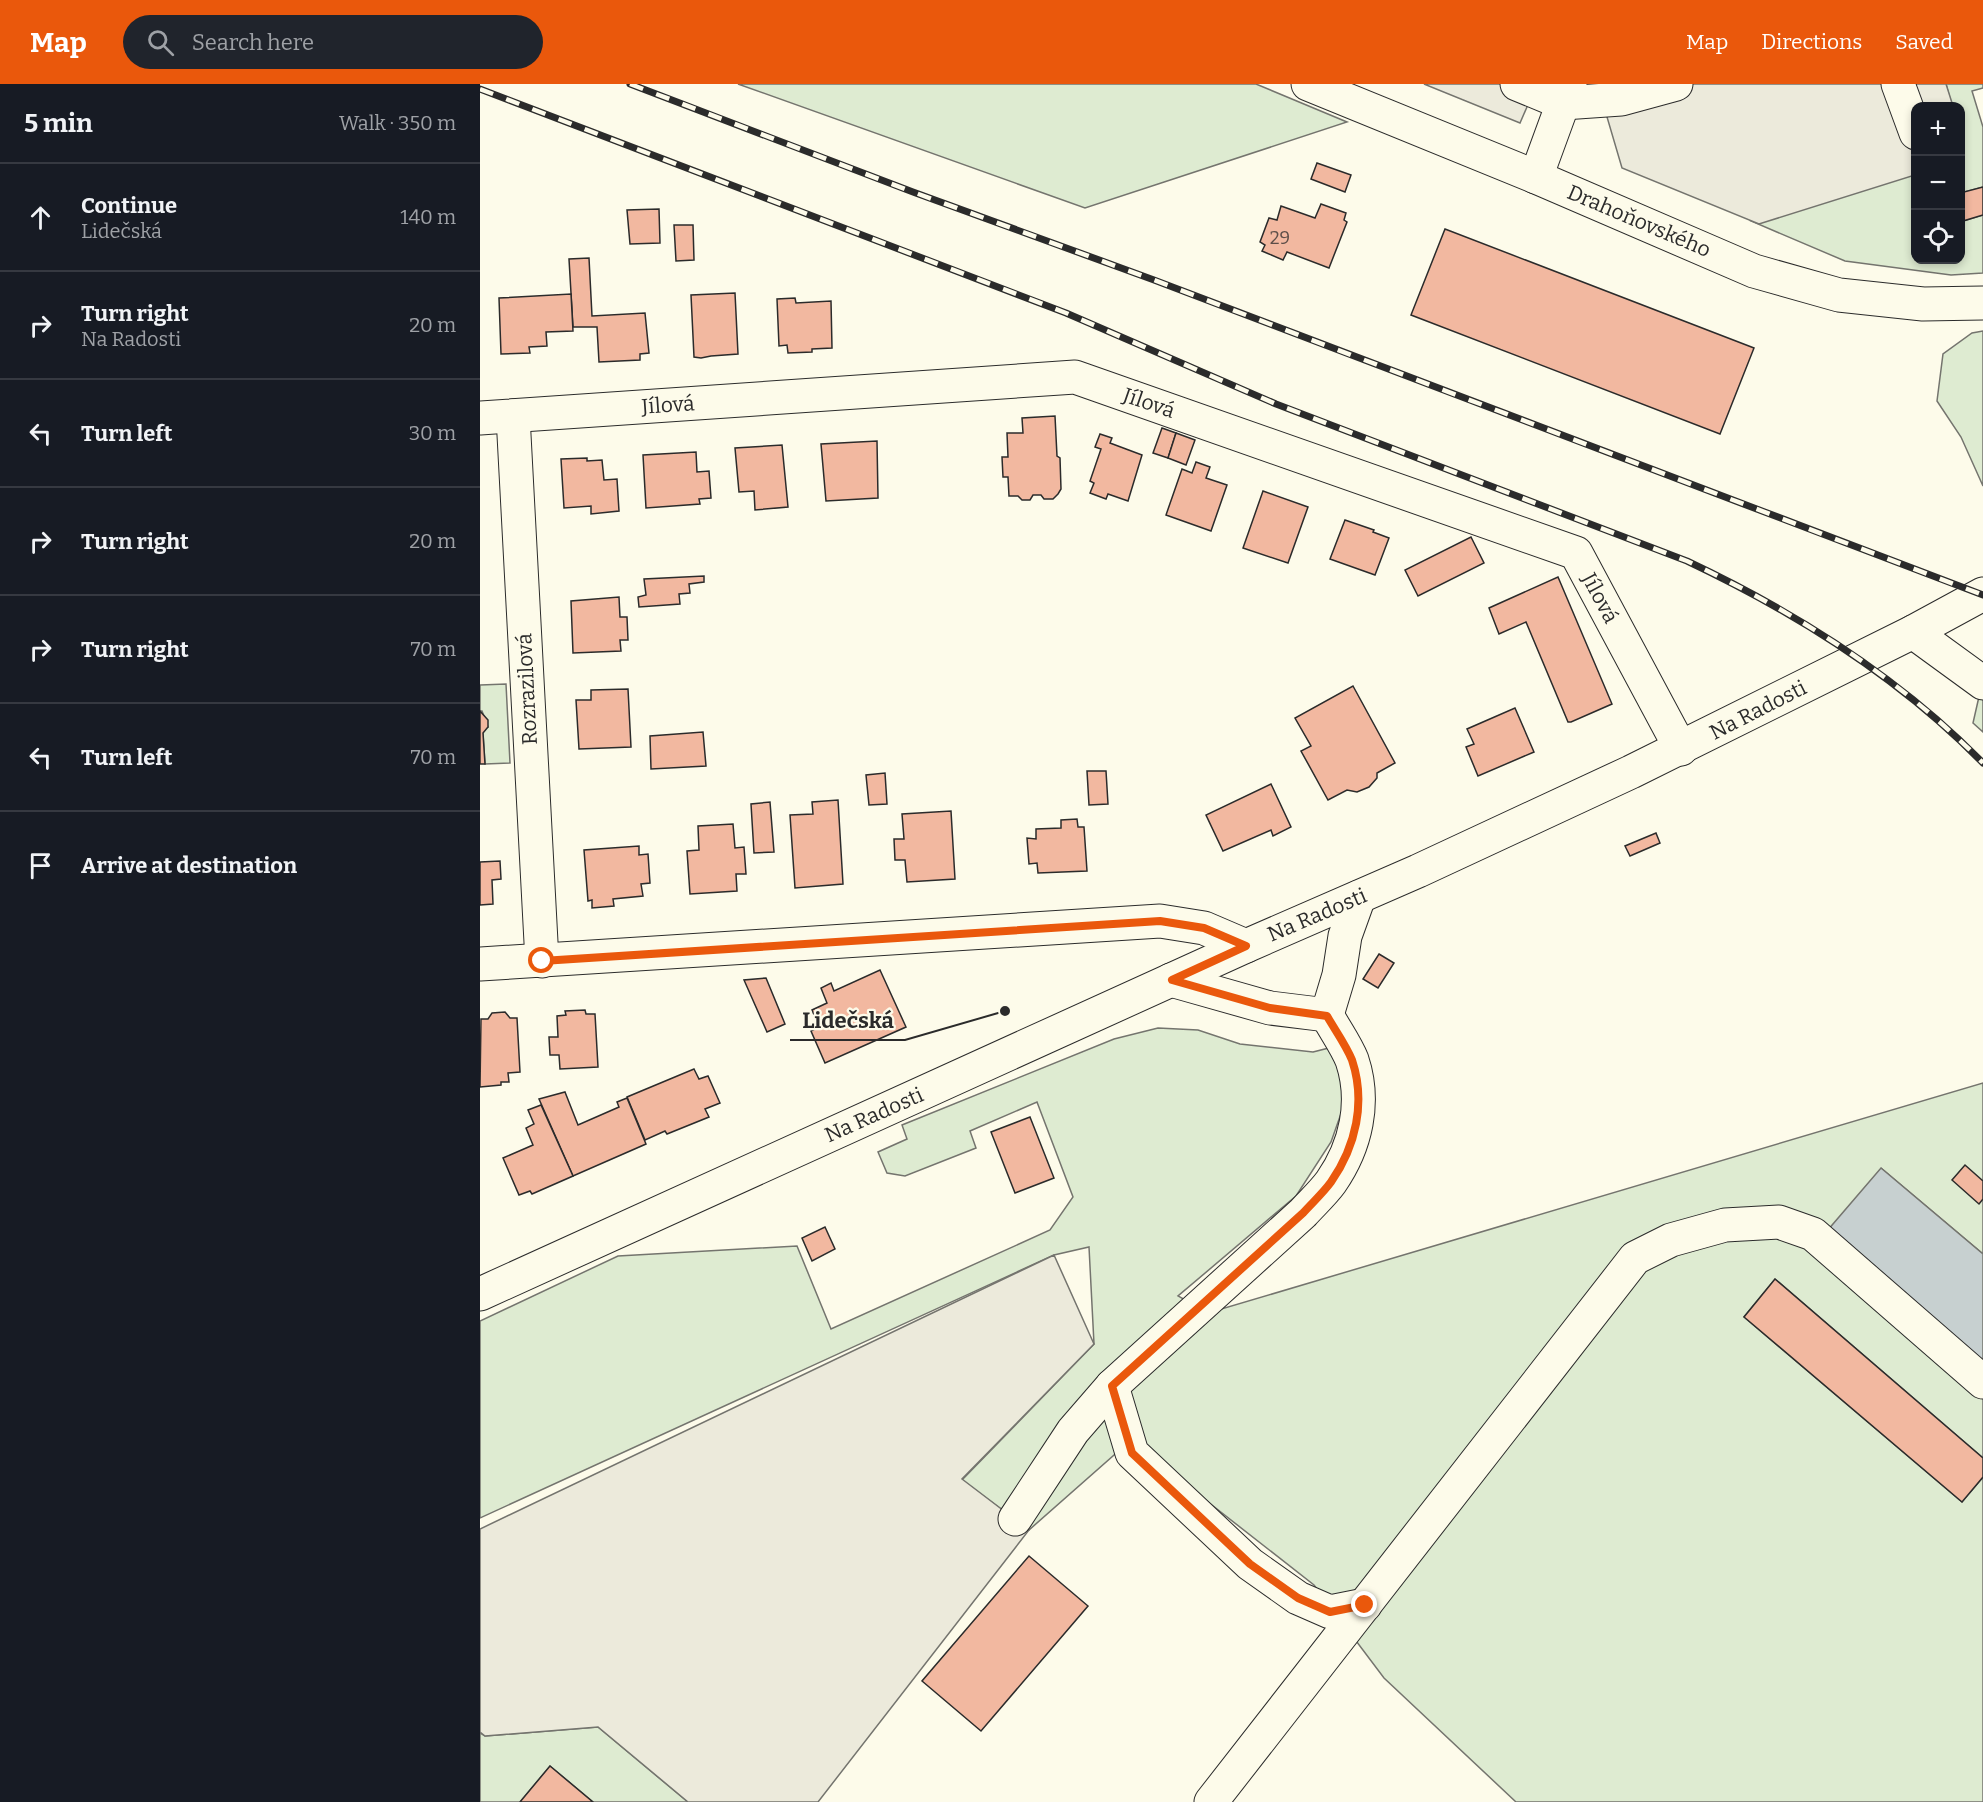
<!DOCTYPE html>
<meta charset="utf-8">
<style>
:root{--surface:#171b24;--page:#20242c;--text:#f1f3f6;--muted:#9ea1a6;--line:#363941;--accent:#ea580c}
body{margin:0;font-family:Bitter,serif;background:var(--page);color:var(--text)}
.controls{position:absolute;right:18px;top:18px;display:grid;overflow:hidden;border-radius:12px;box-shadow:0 3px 9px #0003}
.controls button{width:54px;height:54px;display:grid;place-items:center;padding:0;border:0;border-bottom:2px solid var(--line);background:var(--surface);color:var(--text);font:30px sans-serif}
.stop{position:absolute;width:18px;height:18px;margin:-14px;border:4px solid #ea580c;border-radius:50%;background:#fff}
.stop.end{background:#ea580c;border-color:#fff;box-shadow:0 2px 6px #0008}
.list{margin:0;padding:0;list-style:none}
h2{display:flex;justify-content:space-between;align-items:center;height:78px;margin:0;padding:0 24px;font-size:26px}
h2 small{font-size:20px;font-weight:400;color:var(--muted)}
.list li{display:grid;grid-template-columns:39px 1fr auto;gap:18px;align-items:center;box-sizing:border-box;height:108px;padding:0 24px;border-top:2px solid var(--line)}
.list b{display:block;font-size:22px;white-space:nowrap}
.list p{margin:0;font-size:20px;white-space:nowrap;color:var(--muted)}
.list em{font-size:20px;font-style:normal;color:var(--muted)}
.icon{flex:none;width:33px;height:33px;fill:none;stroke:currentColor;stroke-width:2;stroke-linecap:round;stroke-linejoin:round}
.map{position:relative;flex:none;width:1503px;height:1718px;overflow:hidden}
header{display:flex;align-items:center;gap:36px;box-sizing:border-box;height:84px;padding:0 30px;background:var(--accent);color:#fff}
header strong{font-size:28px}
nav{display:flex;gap:33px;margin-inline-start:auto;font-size:21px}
.search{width:420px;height:54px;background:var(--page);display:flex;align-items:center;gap:15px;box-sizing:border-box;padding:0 21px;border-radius:33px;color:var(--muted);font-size:22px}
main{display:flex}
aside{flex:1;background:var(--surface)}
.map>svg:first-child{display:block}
</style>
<header>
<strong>Map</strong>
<div class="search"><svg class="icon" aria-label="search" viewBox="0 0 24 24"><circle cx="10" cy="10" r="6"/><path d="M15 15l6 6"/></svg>Search here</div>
<nav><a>Map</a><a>Directions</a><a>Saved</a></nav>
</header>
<main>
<aside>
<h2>5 min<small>Walk · 350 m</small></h2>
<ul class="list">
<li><svg class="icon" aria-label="ahead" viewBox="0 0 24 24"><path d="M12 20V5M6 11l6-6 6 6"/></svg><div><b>Continue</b><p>Lidečská</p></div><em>140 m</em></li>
<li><svg class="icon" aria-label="right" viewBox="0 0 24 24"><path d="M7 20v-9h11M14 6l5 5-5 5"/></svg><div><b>Turn right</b><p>Na Radosti</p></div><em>20 m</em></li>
<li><svg class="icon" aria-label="left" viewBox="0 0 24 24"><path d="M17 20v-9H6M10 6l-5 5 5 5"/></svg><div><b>Turn left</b></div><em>30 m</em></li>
<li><svg class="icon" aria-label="right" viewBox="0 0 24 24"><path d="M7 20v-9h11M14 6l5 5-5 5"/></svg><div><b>Turn right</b></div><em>20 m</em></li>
<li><svg class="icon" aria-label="right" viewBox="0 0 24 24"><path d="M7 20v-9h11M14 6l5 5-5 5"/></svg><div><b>Turn right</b></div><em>70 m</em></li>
<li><svg class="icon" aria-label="left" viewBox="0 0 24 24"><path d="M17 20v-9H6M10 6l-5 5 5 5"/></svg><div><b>Turn left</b></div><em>70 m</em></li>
<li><svg class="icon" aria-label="arrive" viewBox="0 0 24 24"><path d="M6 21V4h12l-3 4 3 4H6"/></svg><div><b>Arrive at destination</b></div></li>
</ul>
</aside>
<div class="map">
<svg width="1503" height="1718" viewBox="0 0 1503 1718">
<rect width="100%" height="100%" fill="#fdfbea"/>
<g fill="#deebd1" stroke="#74746e" stroke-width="1.5">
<polygon points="258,0 776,0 867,38 605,124"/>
<polygon points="1466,0 1503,0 1503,4 1492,7 1503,43 1503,103 1481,109 1480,22 1472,22"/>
<polygon points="1435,89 1436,176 1480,176 1481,129 1483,137 1503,131 1503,189 1471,191 1365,177 1271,137"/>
<polygon points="1503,247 1503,402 1481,353 1457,317 1463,270 1492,249"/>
<polygon points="1503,595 1503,648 1493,639"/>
<polygon points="26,600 30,679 5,680 3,649 4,643 8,643 2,627 0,627 0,601"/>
<polygon points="678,944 718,946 760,960 833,968 849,964 863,995 863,1024 851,1058 816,1112 698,1212 728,1229 1503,999 1503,1170 1401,1084 1503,1279 1503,1374 1295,1195 1264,1233 1482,1418 1503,1393 1503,1718 1036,1718 904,1594 834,1501 650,1357 549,1446 482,1396 614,1260 609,1163 574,1171 0,1434 0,1237 138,1172 317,1162 351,1245 570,1146 593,1113 557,1018 490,1047 496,1064 425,1092 407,1089 398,1068 427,1055 422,1041 634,955"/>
<polygon points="118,1643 208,1718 113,1718 70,1682 40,1718 0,1718 0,1649 5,1652"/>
</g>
<g fill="#eceadb" stroke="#74746e" stroke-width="1.5">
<polygon points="944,0 1080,0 1050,16 1040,39"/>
<polygon points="1145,0 1466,0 1473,22 1436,22 1435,91 1279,140 1142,84 1127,33 1141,15"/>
<polygon points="574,1171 614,1260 482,1395 549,1446 338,1718 208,1718 118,1643 5,1652 0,1648 0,1445"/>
</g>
<polygon fill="#c7d0d0" stroke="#74746e" stroke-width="1.5" points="1401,1084 1503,1170 1503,1279 1347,1147"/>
<g fill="#f2b8a0" stroke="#2b2b2b" stroke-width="1.5">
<polygon points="837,79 871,91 865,108 831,95"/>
<polygon points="1503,103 1503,131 1483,137 1480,129 1480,109"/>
<polygon points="841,120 866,129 864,136 867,138 849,184 807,168 803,176 782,167 785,161 780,158 789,134 797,136 801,122 835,134"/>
<polygon points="179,125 180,159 150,160 147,126"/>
<polygon points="194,141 213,141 214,176 196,177"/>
<polygon points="965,145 1274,264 1240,350 931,231"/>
<polygon points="109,174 112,232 165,229 169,269 160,270 160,276 119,278 117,243 93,243 89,175"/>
<polygon points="255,209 258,270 231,272 221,274 214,273 211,211"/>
<polygon points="91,210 93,247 66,248 67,262 49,263 50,269 21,270 19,214"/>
<polygon points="315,214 316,219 351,217 352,264 332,265 332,268 308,269 307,261 299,262 297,215"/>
<polygon points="575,332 577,372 580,374 581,405 578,410 573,415 564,415 561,411 553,411 550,416 542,416 538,412 529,412 528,393 523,393 522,373 528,373 527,349 543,349 542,334"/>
<polygon points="682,344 696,349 688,374 673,369"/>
<polygon points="696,349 715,356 706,381 688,374"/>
<polygon points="620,350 632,354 630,359 662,371 648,417 628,410 626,415 610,409 614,399 610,397 621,365 615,363"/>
<polygon points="397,357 398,414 346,417 341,360"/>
<polygon points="302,361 308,423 275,426 274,407 259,408 255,364"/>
<polygon points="216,368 217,388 229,387 231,414 219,415 220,420 166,424 163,371"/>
<polygon points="107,374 107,377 122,376 124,396 137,395 139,427 111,430 111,422 84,424 81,375"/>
<polygon points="716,378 730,383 726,394 747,401 731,447 686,431 702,385 712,389"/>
<polygon points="783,407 828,423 808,479 763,464"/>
<polygon points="865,436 894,446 893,448 909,454 895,491 850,475"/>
<polygon points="991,453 1004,479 938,512 925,486"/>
<polygon points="224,492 224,498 209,500 210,509 199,510 200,520 159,523 158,513 166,511 164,495"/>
<polygon points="1078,493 1132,620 1091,638 1088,638 1046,538 1019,550 1009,524"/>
<polygon points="139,513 140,533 147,533 148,556 140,556 141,567 93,569 91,517"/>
<polygon points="873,602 915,679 897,689 897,694 889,703 877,708 867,706 848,716 821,667 831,662 815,634"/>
<polygon points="148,605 151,663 99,665 96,616 111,616 111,606"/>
<polygon points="1035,624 1054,668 998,692 986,663 994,660 987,645"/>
<polygon points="0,627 8,636 8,643 3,649 5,680 0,680"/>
<polygon points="223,648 226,682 171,685 170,652"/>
<polygon points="607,687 626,687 628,720 609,721"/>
<polygon points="405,689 407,720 389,721 386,691"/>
<polygon points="791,700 811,743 793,752 791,746 743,767 726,731"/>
<polygon points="358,716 363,800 315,804 310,731 333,730 332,718"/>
<polygon points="290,718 294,768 274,769 271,720"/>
<polygon points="471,727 475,795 427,798 425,776 415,776 414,755 424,755 422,730"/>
<polygon points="597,735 598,743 604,743 607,787 558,789 557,779 549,780 547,754 556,755 556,745 581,744 581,736"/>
<polygon points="253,740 255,764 264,763 266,790 256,790 257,807 210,810 207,767 219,766 218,742"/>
<polygon points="1176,749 1180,759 1150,772 1145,762"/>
<polygon points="159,762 159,771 168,770 170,799 161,800 163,812 133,815 134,822 112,824 112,816 108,817 104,766"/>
<polygon points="20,777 21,795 12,796 13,820 0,821 0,778"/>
<polygon points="899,870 914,879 898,904 883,895"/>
<polygon points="400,886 426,943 345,979 331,947 339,943 332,926 347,919 341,904 351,899 354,907"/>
<polygon points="286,894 305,940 287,948 264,896"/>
<polygon points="105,926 106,930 115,930 118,983 80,985 79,971 70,971 69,953 78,953 77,932 86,931 85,927"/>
<polygon points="25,928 30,934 37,934 40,988 28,989 29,998 21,998 21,1001 0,1003 1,935 8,935 12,929"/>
<polygon points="214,985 219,995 228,992 240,1019 225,1025 229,1033 187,1050 185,1047 165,1056 147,1013"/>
<polygon points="85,1008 98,1041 139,1023 137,1018 147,1014 166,1060 93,1092 59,1015"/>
<polygon points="61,1021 93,1092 52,1110 50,1107 39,1111 23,1074 53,1061 46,1044 54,1040 48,1026"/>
<polygon points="550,1033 574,1094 535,1109 511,1048"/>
<polygon points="1485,1081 1503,1097 1503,1115 1499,1120 1472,1096"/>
<polygon points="345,1143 355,1165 332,1177 322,1154"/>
<polygon points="1295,1195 1503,1374 1503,1393 1482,1418 1264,1233"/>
<polygon points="549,1472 608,1522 501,1647 442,1597"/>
<polygon points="70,1682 113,1718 40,1718"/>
</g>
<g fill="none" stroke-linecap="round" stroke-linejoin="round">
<g stroke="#2b2b2b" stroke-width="35">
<g id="minor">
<polyline points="828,0 1056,93 1274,187 1359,211 1443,220 1503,219"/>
<polyline points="1037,0 1083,19 1141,15 1196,0"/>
<polyline points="1418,0 1436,49"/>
<polyline points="1056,93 1090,0"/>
<polyline points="33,332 62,877"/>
<polyline points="0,334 595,293 1096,469 1201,665"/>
<polyline points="1433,548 1503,599"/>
<polyline points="0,880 680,837 724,844 766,862"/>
<polyline points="691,896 790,924 847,931 859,891 865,852 879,813"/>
<polyline points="632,1302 652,1369 770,1480 818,1514 850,1528 885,1521"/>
<path d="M535,1435L593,1347L632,1302L823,1129C832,1119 843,1109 851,1098C876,1062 886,1018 872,976C866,961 855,946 847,931"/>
<polyline points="731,1718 1155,1174 1191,1156 1245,1141 1299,1138 1333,1150 1503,1298"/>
</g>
</g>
<g stroke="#2b2b2b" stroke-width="35">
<polyline id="major" points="0,1210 766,862 938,787 1151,688 1433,548 1503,510"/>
</g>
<use href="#minor" stroke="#fdfbea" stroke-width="33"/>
<use href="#major" stroke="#fdfbea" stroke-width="33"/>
<g stroke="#2b2b2b" stroke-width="7">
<g id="rail">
<polyline points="150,0 433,108 674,196 1503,511"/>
<path d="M0,5L586,229L796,320L1207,477C1315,528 1419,593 1503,679"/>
</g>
</g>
<use href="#rail" stroke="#fdfbea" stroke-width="4.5" stroke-dasharray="14" stroke-linecap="butt"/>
</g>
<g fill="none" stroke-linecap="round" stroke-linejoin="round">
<path stroke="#ea580c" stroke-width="8" d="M62,877L680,837L724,844L766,862L692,896L790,924L847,932C855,946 866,961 872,976C886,1018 876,1062 851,1098C843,1109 832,1119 823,1129L632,1302L652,1369L770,1480L818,1514L850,1528L885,1521"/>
</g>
<g text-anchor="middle" stroke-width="4.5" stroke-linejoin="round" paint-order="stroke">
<g font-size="18" fill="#5d4e48">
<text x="800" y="160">29</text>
</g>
<g font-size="21" fill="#2b2b2b" stroke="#fdfbea">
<text transform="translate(1159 137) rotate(23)" y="7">Drahoňovského</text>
<text transform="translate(669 319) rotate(19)" y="7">Jílová</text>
<text transform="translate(188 321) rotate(-4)" y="7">Jílová</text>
<text transform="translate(1120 514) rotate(62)" y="7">Jílová</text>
<text transform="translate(47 605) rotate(-93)" y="7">Rozrazilová</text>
<text transform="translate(1278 626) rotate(-27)" y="7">Na Radosti</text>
<text transform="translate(837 831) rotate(-23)" y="7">Na Radosti</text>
<text transform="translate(394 1031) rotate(-24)" y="7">Na Radosti</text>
</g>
</g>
<path fill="none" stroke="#2b2b2b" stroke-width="2" d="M525 927L425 956H310"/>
<circle fill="#2b2b2b" stroke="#fdfbea" stroke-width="2" cx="525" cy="927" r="6"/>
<g font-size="22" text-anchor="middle" font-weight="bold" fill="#2b2b2b" stroke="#fdfbea" stroke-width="4.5" stroke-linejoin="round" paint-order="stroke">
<text x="368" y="944">Lidečská</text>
</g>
</svg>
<div class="controls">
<button>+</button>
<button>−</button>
<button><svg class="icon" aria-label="locate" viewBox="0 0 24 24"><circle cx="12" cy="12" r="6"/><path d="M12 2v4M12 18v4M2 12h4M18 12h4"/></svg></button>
</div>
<div class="stop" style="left:62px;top:877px"></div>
<div class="stop end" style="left:885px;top:1521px"></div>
</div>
</main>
